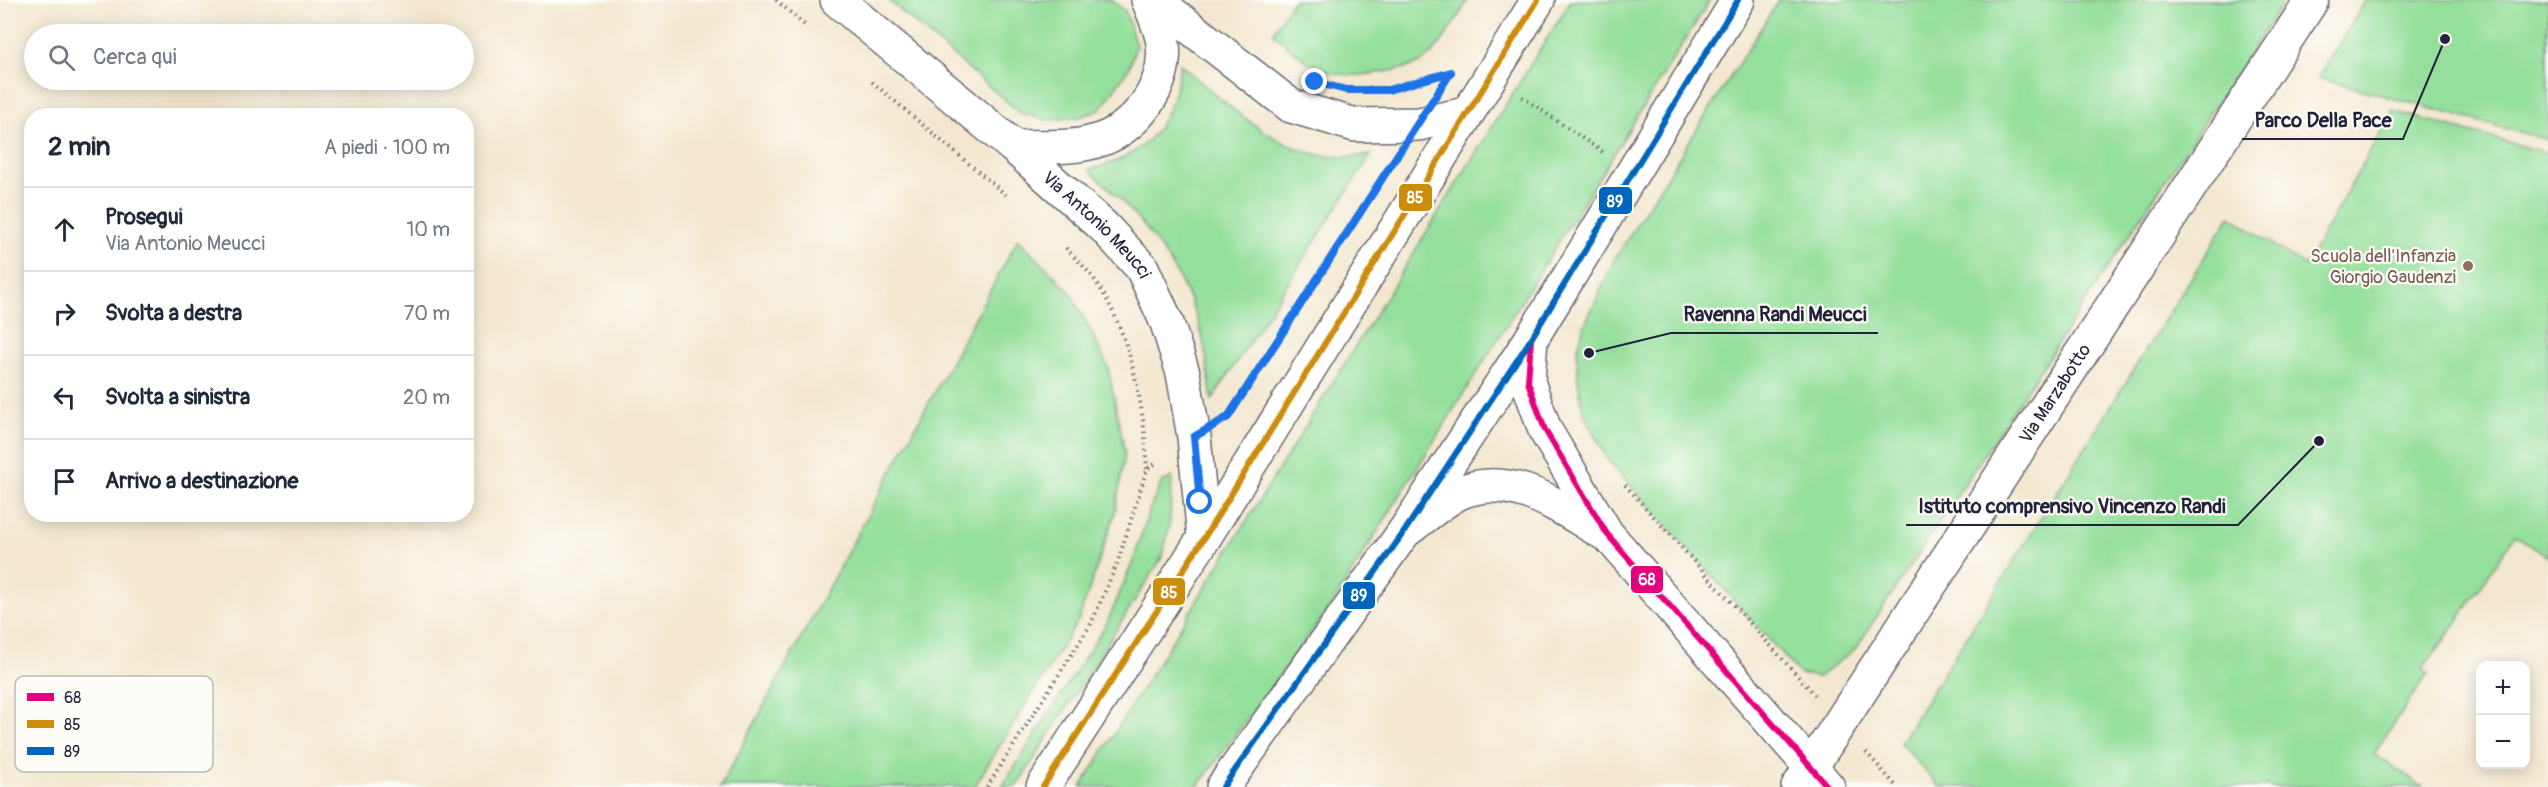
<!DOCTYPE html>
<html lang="it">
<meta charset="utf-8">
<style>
:root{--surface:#fff;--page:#f2f2f3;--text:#1f2937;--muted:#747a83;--line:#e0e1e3}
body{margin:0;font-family:Pangolin,sans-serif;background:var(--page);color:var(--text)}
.controls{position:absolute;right:18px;bottom:18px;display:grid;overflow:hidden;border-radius:12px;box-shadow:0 3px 15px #0003}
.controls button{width:54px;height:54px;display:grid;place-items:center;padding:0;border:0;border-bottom:2px solid var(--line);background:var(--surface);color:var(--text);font:30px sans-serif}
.stop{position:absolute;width:18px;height:18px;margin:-14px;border:4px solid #1a73e8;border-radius:50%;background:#fff}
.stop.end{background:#1a73e8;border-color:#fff;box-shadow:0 2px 6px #0008}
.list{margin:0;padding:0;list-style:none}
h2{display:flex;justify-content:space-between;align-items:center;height:78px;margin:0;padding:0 24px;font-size:26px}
h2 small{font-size:20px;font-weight:400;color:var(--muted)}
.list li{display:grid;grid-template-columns:39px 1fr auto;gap:18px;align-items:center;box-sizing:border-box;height:84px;padding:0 24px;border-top:2px solid var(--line)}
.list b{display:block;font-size:22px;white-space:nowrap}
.list p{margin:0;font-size:20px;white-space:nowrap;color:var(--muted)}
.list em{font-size:20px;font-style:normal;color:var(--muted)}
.icon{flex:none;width:33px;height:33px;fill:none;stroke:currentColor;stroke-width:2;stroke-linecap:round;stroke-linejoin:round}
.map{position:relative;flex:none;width:2548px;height:787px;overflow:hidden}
.search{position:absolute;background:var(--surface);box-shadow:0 3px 15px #0003;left:24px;top:24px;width:450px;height:66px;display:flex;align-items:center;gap:15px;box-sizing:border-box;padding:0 21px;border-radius:33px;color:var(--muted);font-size:22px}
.panel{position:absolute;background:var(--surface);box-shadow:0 3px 15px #0003;left:24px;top:108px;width:450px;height:414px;border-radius:24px}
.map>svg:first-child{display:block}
</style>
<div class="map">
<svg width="2548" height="787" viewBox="0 0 2548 787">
<rect width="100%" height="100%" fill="#fdfcf7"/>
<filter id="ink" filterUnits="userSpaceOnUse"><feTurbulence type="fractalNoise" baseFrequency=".0167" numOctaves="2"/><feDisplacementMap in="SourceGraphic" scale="12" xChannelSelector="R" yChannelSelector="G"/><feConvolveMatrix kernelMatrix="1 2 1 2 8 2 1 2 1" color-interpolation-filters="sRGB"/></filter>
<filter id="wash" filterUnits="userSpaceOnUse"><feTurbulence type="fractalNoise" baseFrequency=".008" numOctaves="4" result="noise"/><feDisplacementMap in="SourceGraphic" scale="24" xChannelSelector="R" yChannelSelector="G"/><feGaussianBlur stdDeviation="1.35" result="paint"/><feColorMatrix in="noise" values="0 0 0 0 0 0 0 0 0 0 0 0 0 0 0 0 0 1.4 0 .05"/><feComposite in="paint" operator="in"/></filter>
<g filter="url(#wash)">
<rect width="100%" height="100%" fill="#f3e7cf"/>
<g fill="#94df9b" stroke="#5b806b" stroke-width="1.5">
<polygon points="888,0 1111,0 1126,12 1136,46 1129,68 1100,110 1076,118 1046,120 1020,113"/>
<path d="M1293,0H1468C1454,22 1442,48 1420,63C1411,68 1395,70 1384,72C1331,82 1311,68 1273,33Z"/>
<polygon points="1571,0 1710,0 1332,604 1197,787 1081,787"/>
<polygon points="1779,0 2285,0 1856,648 1819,677 1800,674 1607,459 1583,412 1578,380 1577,351 1583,329 1614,260"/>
<polygon points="2366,0 2548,0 2548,140 2318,78"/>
<path d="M1180,64C1225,102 1275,154 1338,157C1349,157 1360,156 1371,155L1212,400C1209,379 1207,357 1202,336C1186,271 1139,213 1089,170C1101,166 1114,163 1125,157C1161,139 1176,101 1180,64Z"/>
<polygon points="2393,111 2548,153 2548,557 2515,535 2451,631 2422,669 2428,674 2374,754 2423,787 1940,787 1900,743 2230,216 2305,266"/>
<polygon points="1018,239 1070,292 1088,326 1108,367 1125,454 1115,513 1079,619 974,787 720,787"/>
<polygon points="1172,477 1170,521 1163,556 1016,787 1002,787 1107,623 1132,564 1151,506 1162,482"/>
</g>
</g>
<g filter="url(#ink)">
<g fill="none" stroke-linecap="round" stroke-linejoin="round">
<g stroke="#6b676f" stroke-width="36">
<g id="minor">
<path id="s1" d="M837,0L1014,147L1103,226L1142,268L1167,323L1183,373L1194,437L1204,538"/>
<polyline points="1155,0 1291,106 1355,125 1419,124 1465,114"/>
<path d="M1014,147C1040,146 1069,149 1093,142C1134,132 1168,87 1163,44C1161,29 1154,14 1148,0"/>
<polyline points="1531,339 1528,382 1545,430 1607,534 1828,787"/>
<path d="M1404,532C1420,521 1443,500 1461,492C1514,471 1560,508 1605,534"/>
<path id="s2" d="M1798,787L2312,0"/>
</g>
</g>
<g stroke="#6b676f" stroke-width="36">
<g id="tertiary">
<polyline points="1043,787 1204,538 1538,0"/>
<polyline points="1223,787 1404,532 1531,339 1738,0"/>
</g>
</g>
<g stroke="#6b676f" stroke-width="4" stroke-dasharray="1.5 4.5" stroke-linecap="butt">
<polyline points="776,0 807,27"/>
<polyline points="872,82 1006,195"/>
<polyline points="1408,84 1447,73"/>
<polyline points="1522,97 1603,152"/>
<path d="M1066,248C1075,258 1086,268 1094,279C1130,330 1145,406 1147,469"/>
<polyline points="1229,415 1287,326"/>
<polyline points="1625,485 1815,695"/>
<polyline points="1866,752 1897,787"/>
<polyline points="987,787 1091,624 1118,561 1147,469 1158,462"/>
</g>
<use href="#minor" stroke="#fff" stroke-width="33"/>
<use href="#tertiary" stroke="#fff" stroke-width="33"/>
<g stroke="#fdfcf7" stroke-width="10">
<polyline id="bus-1" points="1531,339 1528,382 1545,430 1607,534 1828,787"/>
</g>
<g stroke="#fdfcf7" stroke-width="10">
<polyline id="bus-2" points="1043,787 1204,538 1538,0"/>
</g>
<g stroke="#fdfcf7" stroke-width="10">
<polyline id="bus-3" points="1223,787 1404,532 1531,339 1738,0"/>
</g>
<use href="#bus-1" stroke="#e5007d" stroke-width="6"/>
<use href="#bus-2" stroke="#cc8c0c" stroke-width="6"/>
<use href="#bus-3" stroke="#0065bd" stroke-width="6"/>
</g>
</g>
<g fill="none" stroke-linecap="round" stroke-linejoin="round" filter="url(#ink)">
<polyline stroke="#1a73e8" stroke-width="8" points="1200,502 1194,437 1228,417 1451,72 1388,90 1346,90 1315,82"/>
</g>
<circle fill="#8d6e63" stroke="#fdfcf7" stroke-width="2" cx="2468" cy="266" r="6"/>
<g text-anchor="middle" stroke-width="4.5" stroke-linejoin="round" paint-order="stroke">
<g font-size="18" fill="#22223b" stroke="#fdfcf7">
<text dy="6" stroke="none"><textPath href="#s1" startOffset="344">Via Antonio Meucci</textPath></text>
<text dy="6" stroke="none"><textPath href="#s2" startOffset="470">Via Marzabotto</textPath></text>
</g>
<g font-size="18" fill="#785e54" stroke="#fdfcf7" text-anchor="end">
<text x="2456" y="262">Scuola dell'Infanzia<tspan x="2456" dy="21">Giorgio Gaudenzi</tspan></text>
</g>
</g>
<rect x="15" y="676" width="198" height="96" rx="9" fill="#fdfcf7" stroke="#bbbbbf" stroke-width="1.5"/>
<rect x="27" y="693" width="27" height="8" fill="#e5007d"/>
<rect x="27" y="720" width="27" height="8" fill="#cc8c0c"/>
<rect x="27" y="747" width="27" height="8" fill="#0065bd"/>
<g font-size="16" fill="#22223b">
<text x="64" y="703">68</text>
<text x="64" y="730">85</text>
<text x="64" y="757">89</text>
</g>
<path fill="none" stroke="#22223b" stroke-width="2" d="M2445 39L2403 139H2242M1589 353L1671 333H1878M2319 441L2238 525H1906"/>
<g fill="#22223b" stroke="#fdfcf7" stroke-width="2">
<circle cx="2445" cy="39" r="6"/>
<circle cx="1589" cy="353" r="6"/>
<circle cx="2319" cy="441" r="6"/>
</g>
<g font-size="20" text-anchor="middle" font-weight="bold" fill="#22223b" stroke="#fdfcf7" stroke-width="4.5" stroke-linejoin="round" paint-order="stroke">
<text x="2323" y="127">Parco Della Pace</text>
<text x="1775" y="321">Ravenna Randi Meucci</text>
<text x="2072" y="513">Istituto comprensivo Vincenzo Randi</text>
</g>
<g stroke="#fdfcf7" stroke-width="2">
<rect x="1398" y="183" width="35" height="29" rx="6" fill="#cc8c0c"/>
<rect x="1598" y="186" width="35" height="29" rx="6" fill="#0065bd"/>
<rect x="1630" y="565" width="34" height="29" rx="6" fill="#e5007d"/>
<rect x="1152" y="577" width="34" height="29" rx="6" fill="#cc8c0c"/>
<rect x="1342" y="581" width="34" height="29" rx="6" fill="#0065bd"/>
</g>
<g font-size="16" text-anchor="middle" font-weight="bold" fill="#fff">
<text x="1415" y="203">85</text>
<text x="1615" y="207">89</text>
<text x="1647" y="585">68</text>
<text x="1169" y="598">85</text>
<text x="1359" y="601">89</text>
</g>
</svg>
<div class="controls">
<button>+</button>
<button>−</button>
</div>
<div class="stop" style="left:1200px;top:502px"></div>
<div class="stop end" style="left:1315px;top:82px"></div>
<div class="search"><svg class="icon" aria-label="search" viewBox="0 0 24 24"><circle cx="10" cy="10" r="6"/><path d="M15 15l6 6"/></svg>Cerca qui</div>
<section class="panel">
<h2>2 min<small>A piedi · 100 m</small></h2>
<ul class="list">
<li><svg class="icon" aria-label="ahead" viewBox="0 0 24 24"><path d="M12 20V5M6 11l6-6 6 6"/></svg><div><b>Prosegui</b><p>Via Antonio Meucci</p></div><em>10 m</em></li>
<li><svg class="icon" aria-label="right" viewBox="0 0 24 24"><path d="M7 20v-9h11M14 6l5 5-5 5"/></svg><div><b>Svolta a destra</b></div><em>70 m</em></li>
<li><svg class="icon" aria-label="left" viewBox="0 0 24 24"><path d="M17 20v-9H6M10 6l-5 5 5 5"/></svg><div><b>Svolta a sinistra</b></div><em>20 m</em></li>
<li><svg class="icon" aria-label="arrive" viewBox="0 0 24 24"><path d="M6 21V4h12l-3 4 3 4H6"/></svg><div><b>Arrivo a destinazione</b></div></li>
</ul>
</section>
</div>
